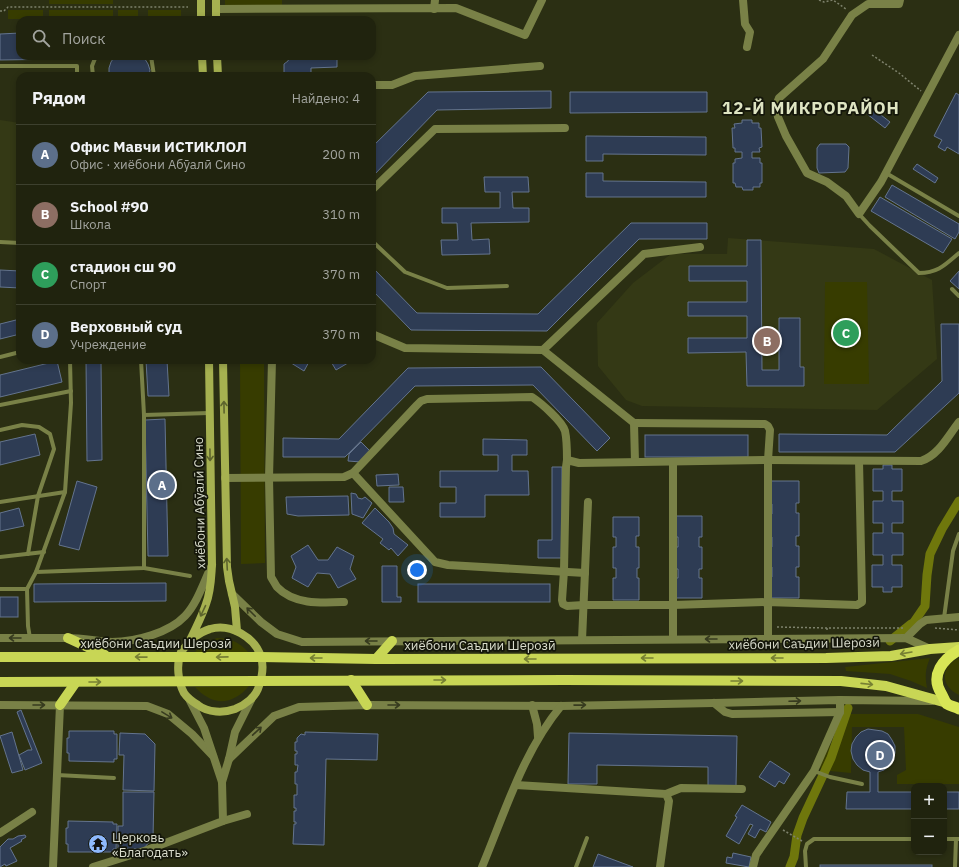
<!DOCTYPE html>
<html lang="ru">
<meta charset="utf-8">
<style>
:root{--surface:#20230e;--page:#2d2f1c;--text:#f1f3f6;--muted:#a2a49e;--line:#3d402e;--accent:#8eb9fd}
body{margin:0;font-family:"IBM Plex Sans",sans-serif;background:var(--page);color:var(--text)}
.controls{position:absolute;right:12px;bottom:12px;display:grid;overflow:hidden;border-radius:8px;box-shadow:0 2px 6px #0003}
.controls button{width:36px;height:36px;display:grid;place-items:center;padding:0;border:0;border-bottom:1px solid var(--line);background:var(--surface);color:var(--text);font:20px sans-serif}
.you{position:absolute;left:417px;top:570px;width:14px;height:14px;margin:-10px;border:3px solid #fff;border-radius:50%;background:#1a73e8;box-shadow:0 0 0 6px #1a73e833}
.badge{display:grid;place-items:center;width:26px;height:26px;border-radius:50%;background:var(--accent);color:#fff;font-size:13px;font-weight:700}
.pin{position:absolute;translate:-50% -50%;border:2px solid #fff;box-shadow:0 1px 4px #0006}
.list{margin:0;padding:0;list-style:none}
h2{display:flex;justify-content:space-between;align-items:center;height:52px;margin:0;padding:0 16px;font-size:17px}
h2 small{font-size:13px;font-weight:400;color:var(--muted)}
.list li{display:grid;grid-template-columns:26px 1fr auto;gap:12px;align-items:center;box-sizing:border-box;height:60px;padding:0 16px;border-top:1px solid var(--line)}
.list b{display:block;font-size:15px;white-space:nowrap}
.list p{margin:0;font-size:13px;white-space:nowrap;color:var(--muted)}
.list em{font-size:13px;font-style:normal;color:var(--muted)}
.icon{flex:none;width:22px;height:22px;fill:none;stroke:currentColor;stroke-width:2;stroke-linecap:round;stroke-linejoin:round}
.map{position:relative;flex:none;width:959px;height:867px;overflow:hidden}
.search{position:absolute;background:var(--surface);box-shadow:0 2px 6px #0003;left:16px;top:16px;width:360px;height:44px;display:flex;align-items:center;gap:10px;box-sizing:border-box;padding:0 14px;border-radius:12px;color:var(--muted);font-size:15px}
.panel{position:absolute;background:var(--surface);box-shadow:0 2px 6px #0003;left:16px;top:72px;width:360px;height:292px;border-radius:12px}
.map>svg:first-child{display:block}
</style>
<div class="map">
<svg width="959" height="867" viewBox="0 0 959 867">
<rect width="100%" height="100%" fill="#2b2f13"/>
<g fill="#343915">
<polygon points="0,120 20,123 20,242 0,242"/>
<polygon points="728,238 874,249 932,280 937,359 877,410 642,406 626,400 598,366 597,323 633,283 671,254 727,254"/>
</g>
<g fill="#373c00">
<rect x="49" y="0" width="64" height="4"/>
<rect x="225" y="0" width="57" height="5"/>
<rect x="8" y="10" width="35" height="9"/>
<rect x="49" y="10" width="64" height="9"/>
<rect x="118" y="10" width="20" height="9"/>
<rect x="148" y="10" width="33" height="9"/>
<polygon points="825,282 867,282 869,384 824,384"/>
<polygon points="240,360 264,360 265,563 241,564"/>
<path d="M217,638C230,638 239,642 248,652H195C202,645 207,641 217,638Z"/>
<path d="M930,658C925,670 925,676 927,688L911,681L890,674L846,671L845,667Z"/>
<path d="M959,658V695C940,686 940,667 959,658Z"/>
<path d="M249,686C232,706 212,706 195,687Z"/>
<polygon points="847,714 918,714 959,727 959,784 897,784 897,775 906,770 904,727 852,727 851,773 830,771 818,767"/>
</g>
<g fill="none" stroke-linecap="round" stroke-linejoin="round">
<g stroke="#6f770c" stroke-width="9">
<polyline points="914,622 925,606 927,575 930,554 942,529 959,501"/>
<polyline points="890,641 911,624"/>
<polyline points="790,867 794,857 797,835 803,818 831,758 848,708"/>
</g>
</g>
<g fill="#2e3c54" stroke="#64748e">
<polygon points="20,33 20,56 67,56 67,59 0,60 0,34"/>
<polygon points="115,56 143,56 148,64 150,70 149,76 109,76 109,68 111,62"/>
<polygon points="290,56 337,56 337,67 311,68 311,74 284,74 284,64 288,61"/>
<polygon points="551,91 551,108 437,110 372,177 372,147 428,92"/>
<polygon points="570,92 707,92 707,112 570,113"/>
<polygon points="956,93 959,95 959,154 947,147 945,151 938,147 942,140 934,136"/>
<polygon points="872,108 890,122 885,128 867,114"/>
<polygon points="742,120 752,120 752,123 759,123 759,128 761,128 762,147 759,148 760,152 752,152 752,158 760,158 760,163 762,163 762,183 760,183 760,187 753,187 753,190 743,190 742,187 736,187 735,183 733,183 733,163 735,163 735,159 742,158 742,152 735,152 735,148 733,148 732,128 735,128 734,124 742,123"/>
<polygon points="586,136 706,137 706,155 603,154 603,161 586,161"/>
<polygon points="820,144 846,144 849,147 848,168 845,172 819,173 817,168 817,148"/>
<polygon points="917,164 938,178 935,183 913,169"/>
<polygon points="586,173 603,173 603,181 706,182 706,197 586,197"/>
<polygon points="484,177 528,177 529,192 512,192 513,208 529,208 529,222 471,223 472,240 489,239 490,254 442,255 441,240 458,240 457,223 442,223 442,208 500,208 500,192 485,192"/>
<polygon points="892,185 959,224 959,232 955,239 885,197"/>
<polygon points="880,197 952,239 943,253 871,211"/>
<polygon points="631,223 707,223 707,239 639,239 547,331 411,330 372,290 372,267 417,313 538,314"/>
<polygon points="747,240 761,240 762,370 779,370 779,318 800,318 800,367 804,367 804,386 747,386 746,352 688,353 688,338 747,338 747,316 688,316 688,302 747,302 747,281 689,281 689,266 747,266"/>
<polygon points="0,270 20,271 20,288 0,287"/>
<polygon points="959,271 959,289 950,281"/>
<polygon points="20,319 20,334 0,339 0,324"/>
<polygon points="941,324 959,324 959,393 895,452 779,452 779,434 887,435 942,381"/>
<polygon points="86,360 101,360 102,460 87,461"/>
<polygon points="146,360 167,360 169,396 148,396"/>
<polygon points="288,360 310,360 304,371 288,361"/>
<polygon points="330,360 353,360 336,370"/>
<polygon points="57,361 62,382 0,397 0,375"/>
<polygon points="541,367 610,438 597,451 533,385 415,386 345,457 283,457 283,438 339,439 408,368"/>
<polygon points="165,419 168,556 148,556 145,420"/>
<polygon points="35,434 40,455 0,465 0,442"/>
<rect x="645" y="435" width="103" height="22"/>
<polygon points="483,439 527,440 527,455 512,455 512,471 528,471 529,495 485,495 485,517 440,517 440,503 456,503 456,487 440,487 440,471 498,471 498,455 483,455"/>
<polygon points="361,442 371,452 361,462 348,461 349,454"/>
<polygon points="883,465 892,465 892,469 902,469 902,491 892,491 892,501 903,501 903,523 892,523 892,533 903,533 903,555 892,555 892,565 902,565 902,587 892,587 892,592 883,592 883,587 872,587 872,565 883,565 883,555 873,555 873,533 883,533 883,523 873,523 873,501 883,501 883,491 873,491 873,469 883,469"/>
<polygon points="552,467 562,467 562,558 538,558 538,540 552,540"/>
<polygon points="398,474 399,485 377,486 376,475"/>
<polygon points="77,481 97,487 79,550 59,545"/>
<polygon points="769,481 799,481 799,503 796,503 796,513 799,513 799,536 796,536 796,546 799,546 799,567 796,567 796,577 799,577 799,598 769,598 769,577 772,577 772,567 769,567 769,547 772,547 772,537 769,537 769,514 772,514 772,504 769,504"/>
<polygon points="389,487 403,487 404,502 389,502"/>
<polygon points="351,493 356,494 358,498 362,499 365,497 372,503 363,518 352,514"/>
<polygon points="348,496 349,515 298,516 287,514 286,497"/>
<polygon points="19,508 24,526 0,531 0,513"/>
<polygon points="375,508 389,522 393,528 394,534 408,545 398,556 391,548 389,550 380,543 383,539 362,523"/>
<polygon points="675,516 702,516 702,537 699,537 699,547 702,547 702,569 699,569 699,578 702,578 702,598 675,598 675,578 678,578 678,569 675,569 675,547 678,547 678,537 675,537"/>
<polygon points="613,517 639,517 639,536 636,536 636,547 639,547 639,568 637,568 637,578 639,578 639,600 613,600 613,578 616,578 616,568 613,568 613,547 616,547 616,537 613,537"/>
<polygon points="308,545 318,560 328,560 337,547 354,556 350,569 356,579 338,588 330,574 317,573 308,587 292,578 296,567 291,556"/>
<polygon points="382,566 397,566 397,597 401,597 401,602 382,602"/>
<polygon points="166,583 166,601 34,602 34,584"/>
<rect x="418" y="584" width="132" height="18"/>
<rect x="0" y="597" width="18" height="20"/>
<polygon points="21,710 42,763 25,770 19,755 28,750 32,750 17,712"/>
<polygon points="868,729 882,731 888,734 892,740 895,746 895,753 893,759 890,765 884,770 878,772 878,792 914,792 914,809 846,809 847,792 870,792 870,772 863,770 857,765 853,759 851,751 852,744 856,737 861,732"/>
<polygon points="69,731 114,731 114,734 117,734 117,759 114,759 114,762 69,761 69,753 67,753 67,738 69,738"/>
<polygon points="12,732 23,770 12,773 0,736"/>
<polygon points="305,732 378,734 377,760 326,759 324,845 293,844 294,824 296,824 296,822 294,822 294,811 296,811 296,808 294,808 294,795 297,795 297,784 295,784 295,772 297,772 298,765 295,765 295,754 297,754 297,751 295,751 295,742 297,742 297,738 301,734 305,735"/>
<polygon points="120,733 145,734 155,744 154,791 123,790 124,755 119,755"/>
<polygon points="569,733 737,736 736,786 708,786 708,767 597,765 597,784 568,784"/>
<polygon points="770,761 790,774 784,784 779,781 775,787 759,777"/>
<polygon points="123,792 154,792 153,838 143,849 118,848 118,826 123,826"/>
<rect x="944" y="792" width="15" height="17"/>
<polygon points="742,805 771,822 766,832 760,829 755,838 748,834 753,825 750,824 739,844 726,836 737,817 735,816"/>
<polygon points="68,821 113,822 113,824 117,824 116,849 113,849 113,852 68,852 68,844 66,844 66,828 68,828"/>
<polygon points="25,835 26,837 21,840 22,841 10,848 17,861 6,866 5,864 0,867 0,847 8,839 13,839 18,836"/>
<polygon points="733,853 751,857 749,867 726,863 727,857 732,858"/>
<polygon points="598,854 633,867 593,867"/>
<rect x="820" y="865" width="112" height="2"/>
</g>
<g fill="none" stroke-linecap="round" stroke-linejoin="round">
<g stroke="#7e826c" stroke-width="1.5" stroke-dasharray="2 2" stroke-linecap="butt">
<polyline points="819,0 824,2 833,0 846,9"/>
<polyline points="0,11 4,11 8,7 188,7"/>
<polyline points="872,55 899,73 921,91"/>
<polyline points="777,627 827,628"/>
<polyline points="935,628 959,630"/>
<polyline points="827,630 827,628 905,628"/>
<polyline points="783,830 802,841"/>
</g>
<g stroke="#798147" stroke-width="4">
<polyline points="151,56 154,76"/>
<polyline points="0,66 77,66 77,76"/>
<polyline points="93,76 92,66 96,56"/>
<polyline points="886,173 959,216"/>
<path d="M859,214L870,226L919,273C938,273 945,265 959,253"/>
<polyline points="372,241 405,272 447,288 507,286"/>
<polyline points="0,242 20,243"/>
<polyline points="952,289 959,296"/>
<polyline points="0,357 20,352"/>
<polyline points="0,405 71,391"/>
<polyline points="144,415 209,413"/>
<polyline points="0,430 22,425 39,427 50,434 54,449 38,496 28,554"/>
<polyline points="0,502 65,492"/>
<polyline points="0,557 44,552"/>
<polyline points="144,568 190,576"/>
<polyline points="36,572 65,492 71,403 70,360"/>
<polyline points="0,589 27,589 36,572 144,568 144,415 141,360"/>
<polyline points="27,589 28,626 30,638"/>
<polyline points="944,618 953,551 959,534"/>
<polyline points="814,771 830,777 862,784"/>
<polyline points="57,775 114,778"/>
<polyline points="944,839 959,839"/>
<polyline points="576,867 587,838"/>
<polyline points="806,867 805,851 807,844 814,839 914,839"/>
<polyline points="955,867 956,839"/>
</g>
<g stroke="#798147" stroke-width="8">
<polyline points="743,0 745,24 750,32 747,47"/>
<polyline points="900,0 899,4 868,4 852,15 823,59 779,98 776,106 778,117 786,136 807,173 827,182 846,196 859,214 881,182 959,35"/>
<polyline points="216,9 456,8 525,35 542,0"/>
<polyline points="434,9 435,0"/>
<polyline points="372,85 392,85 415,76 540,66"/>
<polyline points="372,190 435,129 565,128"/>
<polyline points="372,334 405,348 543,350 644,254 700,247"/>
<polyline points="543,350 634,423 635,462"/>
<path d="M272,360L269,478L271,577C273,580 275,584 277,587C294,605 322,603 344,602"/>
<polyline points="634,423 765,424 768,426 770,430 768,460 768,639"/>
<polyline points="567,460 566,467 564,571 562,600 563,604 567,606 584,605 673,605 767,602 857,605 862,602 862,597 859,461"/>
<polyline points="673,462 673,639"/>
<polyline points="353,473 435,562 448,565 585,573"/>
<path d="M225,478L344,477L353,473L417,405L421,401L427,399L532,397C541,403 562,421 565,431C567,440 567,450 567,460L579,463L768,460L921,461C939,455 948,436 959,422"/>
<polyline points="232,594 261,622 277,634 302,642 906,638 930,649"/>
<path d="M0,638C22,638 45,638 67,638C82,638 97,641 112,642C135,642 169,633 185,616C198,602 204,581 212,565"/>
<polyline points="906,638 920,624 926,620 959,617"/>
<polyline points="582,640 588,502"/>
<polyline points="714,703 725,712 732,714 840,712"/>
<polyline points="0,705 147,706 168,714 192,734 213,756"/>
<polyline points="532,705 537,724 538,737"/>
<polyline points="229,759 274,716 299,707 367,705 561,706 714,703 840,700 932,701"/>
<polyline points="222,782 229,759 235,732 252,698"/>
<polyline points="516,785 666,794 669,801 660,867"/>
<polyline points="666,794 681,788 742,789"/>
<polyline points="223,821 247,814"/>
<polyline points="0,833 32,812"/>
<polyline points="53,867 60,705"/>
<polyline points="93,867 147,850 223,821 222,782 204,728 189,699"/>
<path d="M482,867C505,812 523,752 561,706"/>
<polyline points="753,867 756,855 814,771 840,712 840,700"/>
</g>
<g stroke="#a6b150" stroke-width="8">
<polyline points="201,0 201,20"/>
<polyline points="216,0 216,20"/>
<polyline points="202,56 203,76"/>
<polyline points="217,56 218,76"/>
<polyline points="223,360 227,567 229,581 235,607 237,631"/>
<path d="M189,641C196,636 202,631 210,629C230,623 255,637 261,657C264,666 262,677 259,686C256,697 245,705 235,709C224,713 208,713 198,705C193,702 188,699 184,693C178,682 176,664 181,652C184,648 188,644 190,640C196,628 202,616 206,604C211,591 211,579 212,565L209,360"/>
</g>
<g stroke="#c8d655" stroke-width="10">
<polyline points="68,638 105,655"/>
<polyline points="0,657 261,657 376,659 826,658 891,656 930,649 959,647"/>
<polyline points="376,659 392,641"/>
<polyline points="351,680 367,705"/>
<polyline points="0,682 564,680 841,681 886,686 947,703"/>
<polyline points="60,705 76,682"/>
</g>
<path stroke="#d8e656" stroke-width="11" d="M959,650C943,659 930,675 941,693C943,696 945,702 947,704C950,706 956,707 959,709"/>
</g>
<defs><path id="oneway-shaft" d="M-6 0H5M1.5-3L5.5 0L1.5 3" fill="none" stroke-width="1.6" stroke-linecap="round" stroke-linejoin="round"/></defs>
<g stroke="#5d642d">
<use href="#oneway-shaft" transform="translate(224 407) rotate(-91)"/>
<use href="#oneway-shaft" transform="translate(210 455) rotate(89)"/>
<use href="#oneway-shaft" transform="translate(227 564) rotate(-93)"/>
<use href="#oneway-shaft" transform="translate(203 611) rotate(115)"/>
</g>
<g stroke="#373b1f">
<use href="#oneway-shaft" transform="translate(251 612) rotate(-135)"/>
<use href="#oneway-shaft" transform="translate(15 638) rotate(-180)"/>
<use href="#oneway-shaft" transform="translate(711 639) rotate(180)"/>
<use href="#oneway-shaft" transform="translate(371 641) rotate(180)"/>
<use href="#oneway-shaft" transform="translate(795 701) rotate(-2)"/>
<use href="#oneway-shaft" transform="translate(39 705)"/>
<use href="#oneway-shaft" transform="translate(394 705)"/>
<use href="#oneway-shaft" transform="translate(580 705) rotate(-1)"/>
<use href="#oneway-shaft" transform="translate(167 715) rotate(31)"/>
<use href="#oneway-shaft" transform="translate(257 731) rotate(-43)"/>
</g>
<g stroke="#778033">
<use href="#oneway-shaft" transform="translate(906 653) rotate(170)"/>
<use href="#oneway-shaft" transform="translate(141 657) rotate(-179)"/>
<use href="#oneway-shaft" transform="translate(222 657) rotate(179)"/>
<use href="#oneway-shaft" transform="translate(316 658) rotate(-180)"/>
<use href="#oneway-shaft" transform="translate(647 658) rotate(180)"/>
<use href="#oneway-shaft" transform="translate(777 658) rotate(180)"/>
<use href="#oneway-shaft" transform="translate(530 659) rotate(180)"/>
<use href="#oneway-shaft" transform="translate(440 680)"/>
<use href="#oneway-shaft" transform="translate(737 681)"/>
<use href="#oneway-shaft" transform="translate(95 682)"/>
<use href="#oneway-shaft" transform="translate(867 684) rotate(6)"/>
</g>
<defs>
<g id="temple-disc" transform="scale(1)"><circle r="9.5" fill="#8eb9fd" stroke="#14160a"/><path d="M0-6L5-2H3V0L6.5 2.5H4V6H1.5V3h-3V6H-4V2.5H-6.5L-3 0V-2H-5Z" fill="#111"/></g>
</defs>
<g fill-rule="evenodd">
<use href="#temple-disc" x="98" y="844"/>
</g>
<g text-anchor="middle" stroke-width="3.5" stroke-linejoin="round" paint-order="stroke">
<g font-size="13" fill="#d9dccc" stroke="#14160a">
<text transform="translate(199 503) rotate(-91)" y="5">хиёбони Абӯалӣ Сино</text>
<text x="156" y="648">хиёбони Саъдии Шерозӣ</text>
<text transform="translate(804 643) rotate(-1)" y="5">хиёбони Саъдии Шерозӣ</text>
<text x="480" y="650">хиёбони Саъдии Шерозӣ</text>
</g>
<g font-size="13" fill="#d9dccc" stroke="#14160a" text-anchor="start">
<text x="112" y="842">Церковь<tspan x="112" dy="15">«Благодать»</tspan></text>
</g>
<g font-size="17" font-weight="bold" letter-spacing="1" fill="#dee4c2" stroke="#14160a">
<text x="811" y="114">12-Й МИКРОРАЙОН</text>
</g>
</g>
</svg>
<div class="controls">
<button>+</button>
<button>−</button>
</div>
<div class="you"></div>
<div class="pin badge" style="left:162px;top:485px;background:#5c6f8a">A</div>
<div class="pin badge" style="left:767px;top:341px;background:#8d6e63">B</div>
<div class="pin badge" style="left:846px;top:333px;background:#2e9e5b">C</div>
<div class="pin badge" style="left:880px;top:755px;background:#5c6f8a">D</div>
<div class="search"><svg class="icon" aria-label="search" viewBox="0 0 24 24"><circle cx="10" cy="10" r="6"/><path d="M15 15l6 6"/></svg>Поиск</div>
<section class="panel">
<h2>Рядом<small>Найдено: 4</small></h2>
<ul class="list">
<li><span class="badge" style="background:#5c6f8a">A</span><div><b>Офис Мавчи ИСТИКЛОЛ</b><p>Офис · хиёбони Абӯалӣ Сино</p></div><em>200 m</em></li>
<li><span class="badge" style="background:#8d6e63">B</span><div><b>School #90</b><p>Школа</p></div><em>310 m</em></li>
<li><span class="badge" style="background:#2e9e5b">C</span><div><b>стадион сш 90</b><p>Спорт</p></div><em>370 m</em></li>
<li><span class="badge" style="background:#5c6f8a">D</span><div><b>Верховный суд</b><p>Учреждение</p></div><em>370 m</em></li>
</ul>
</section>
</div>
